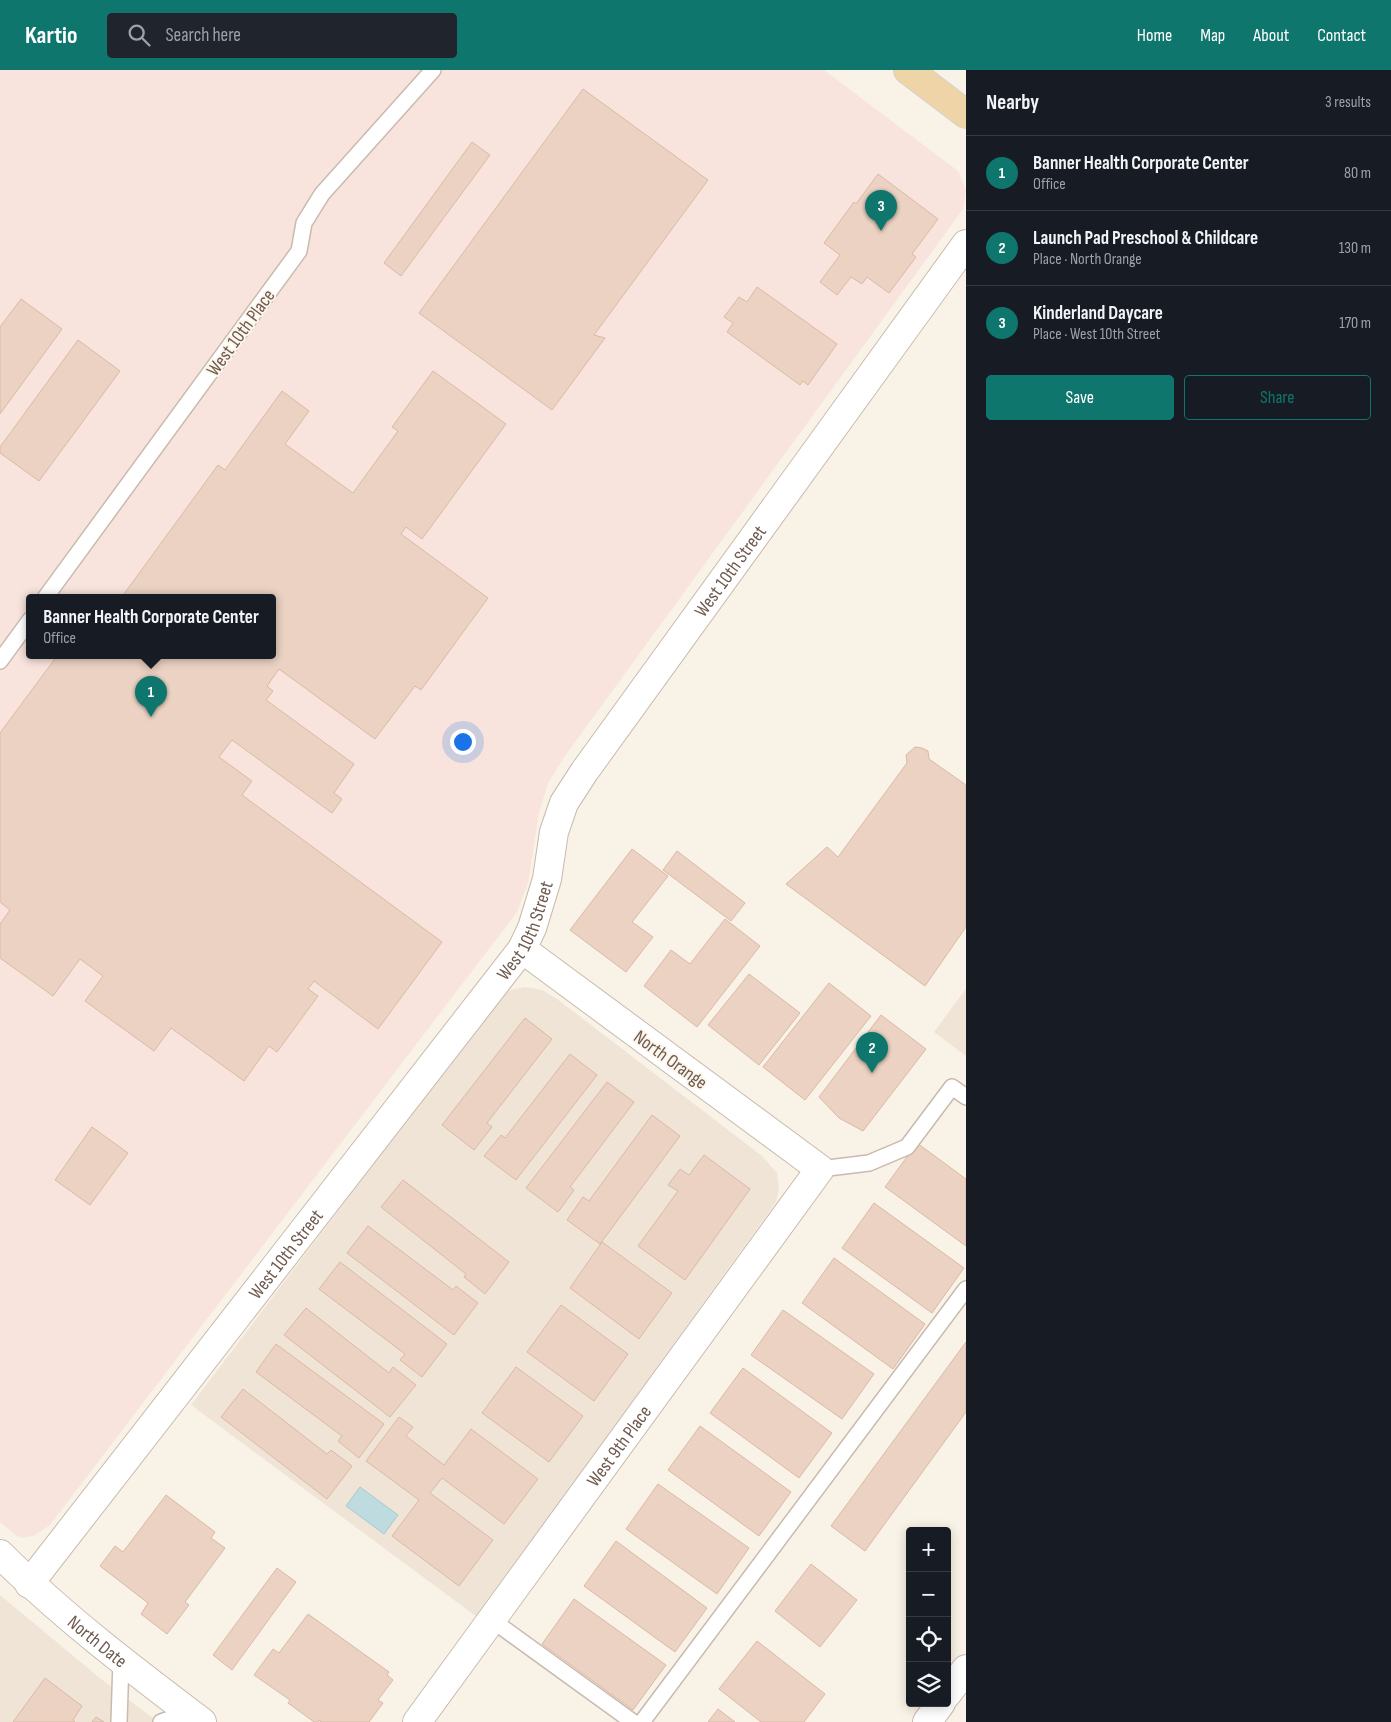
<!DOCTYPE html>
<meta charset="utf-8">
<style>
:root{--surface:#171b24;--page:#20242c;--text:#f1f3f6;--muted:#9ea1a6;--line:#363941;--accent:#0f766e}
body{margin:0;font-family:"Sofia Sans Condensed",sans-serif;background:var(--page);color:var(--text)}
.controls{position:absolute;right:15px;bottom:15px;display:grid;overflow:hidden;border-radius:5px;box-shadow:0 2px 12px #0003}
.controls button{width:45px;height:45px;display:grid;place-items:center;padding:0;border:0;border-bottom:1px solid var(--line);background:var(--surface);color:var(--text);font:25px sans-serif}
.you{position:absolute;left:462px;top:671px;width:18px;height:18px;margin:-12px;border:4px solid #fff;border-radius:50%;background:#1a73e8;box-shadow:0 0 0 8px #1a73e833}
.badge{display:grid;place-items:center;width:32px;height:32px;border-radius:50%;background:var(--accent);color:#fff;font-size:16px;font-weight:700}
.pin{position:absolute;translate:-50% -41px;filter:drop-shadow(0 1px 2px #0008)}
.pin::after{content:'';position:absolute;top:26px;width:18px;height:15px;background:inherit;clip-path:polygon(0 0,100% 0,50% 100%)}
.popup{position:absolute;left:26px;top:524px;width:250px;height:65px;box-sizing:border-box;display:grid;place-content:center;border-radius:5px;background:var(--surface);filter:drop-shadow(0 1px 4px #0005);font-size:16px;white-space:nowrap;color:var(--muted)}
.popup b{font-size:19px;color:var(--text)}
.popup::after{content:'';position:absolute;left:50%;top:100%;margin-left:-10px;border:10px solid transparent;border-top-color:var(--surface)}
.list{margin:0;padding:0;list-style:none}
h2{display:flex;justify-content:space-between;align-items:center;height:65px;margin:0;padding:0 20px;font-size:21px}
h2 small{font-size:16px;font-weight:400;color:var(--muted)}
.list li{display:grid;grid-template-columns:32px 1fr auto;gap:15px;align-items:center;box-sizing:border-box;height:75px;padding:0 20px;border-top:1px solid var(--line)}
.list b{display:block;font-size:19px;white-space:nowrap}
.list p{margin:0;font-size:16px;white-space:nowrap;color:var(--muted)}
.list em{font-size:16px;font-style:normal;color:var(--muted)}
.actions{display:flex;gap:10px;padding:15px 20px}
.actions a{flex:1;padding:11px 0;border:1px solid var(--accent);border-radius:5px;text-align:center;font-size:18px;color:var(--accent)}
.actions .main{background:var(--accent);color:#fff}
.icon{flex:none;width:28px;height:28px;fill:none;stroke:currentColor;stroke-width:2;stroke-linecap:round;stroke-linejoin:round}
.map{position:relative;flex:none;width:966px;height:1652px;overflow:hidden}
header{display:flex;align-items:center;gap:30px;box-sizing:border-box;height:70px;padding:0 25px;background:var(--accent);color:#fff}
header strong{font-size:24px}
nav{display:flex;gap:28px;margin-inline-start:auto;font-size:18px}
.search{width:350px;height:45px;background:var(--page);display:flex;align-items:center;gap:12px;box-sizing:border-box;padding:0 18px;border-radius:5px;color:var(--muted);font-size:19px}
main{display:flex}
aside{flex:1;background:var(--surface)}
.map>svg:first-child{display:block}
</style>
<header>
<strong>Kartio</strong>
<div class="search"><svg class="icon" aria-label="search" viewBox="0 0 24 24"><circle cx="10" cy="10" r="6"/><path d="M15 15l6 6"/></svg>Search here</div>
<nav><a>Home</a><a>Map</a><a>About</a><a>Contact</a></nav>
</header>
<main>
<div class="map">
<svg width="966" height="1652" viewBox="0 0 966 1652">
<rect width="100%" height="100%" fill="#f9f2e6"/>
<g fill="#f0e4d6">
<polygon points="525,917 542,920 557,929 762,1086 777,1103 779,1118 776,1132 477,1547 191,1335 497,931 510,920"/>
<polygon points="966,919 966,986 934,962"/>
<polygon points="0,1525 101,1609 158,1652 0,1652"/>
</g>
<path fill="#f8e4dc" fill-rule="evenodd" d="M0,0H824L958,101L966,120L963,139L565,686L548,713L539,743L528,813L517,842L50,1455L35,1465L24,1468L17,1466L0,1452ZM30,528H272V586H30Z"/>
<polygon fill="#bedbe0" stroke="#a5cad0" points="360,1417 398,1445 384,1464 346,1436"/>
<g fill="#ebd2c2" stroke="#dbb9a4">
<polygon points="583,19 708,110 594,265 605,268 552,340 419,243"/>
<polygon points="472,72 490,85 401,206 384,193"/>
<polygon points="878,104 938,149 912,184 916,187 889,223 867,207 862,214 851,207 837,225 820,212 840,185 824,173 854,132 856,134"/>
<polygon points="757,217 837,274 808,315 803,311 800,315 727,262 733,253 724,247 739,227 747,232"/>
<polygon points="21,229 62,259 0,344 0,257"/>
<polygon points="78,270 120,301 39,411 0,383 0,377"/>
<polygon points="433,301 506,354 422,469 406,457 401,464 488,528 421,620 415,616 375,669 279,599 267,616 273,621 266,630 354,694 334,723 342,729 332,743 232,670 219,687 252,711 242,725 442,872 378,959 314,911 308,919 318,926 277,982 269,976 244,1011 171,958 154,981 85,931 103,906 80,889 53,926 0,888 0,854 10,840 0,832 0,663 57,586 272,586 272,528 121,528 218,395 225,400 282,321 309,341 285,374 353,423 398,361 392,357"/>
<polygon points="915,677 922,678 928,681 929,689 966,715 966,857 925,916 786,814 827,777 838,787 907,693 906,685"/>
<polygon points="632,779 668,806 632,852 653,867 626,902 570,860"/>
<polygon points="677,781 745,833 731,851 663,800"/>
<polygon points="725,849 760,876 697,957 644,916 671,880 690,894"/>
<polygon points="749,904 800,943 759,995 708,955"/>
<polygon points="829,913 871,946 805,1030 763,997"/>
<polygon points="881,945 926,979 863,1061 839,1048 819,1027"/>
<polygon points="525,948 552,969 487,1053 492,1057 474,1080 442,1055"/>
<polygon points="570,984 597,1005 516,1110 484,1086 501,1065 505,1068"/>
<polygon points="607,1012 634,1032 570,1117 574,1120 558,1142 526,1118"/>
<polygon points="652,1045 680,1066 600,1174 567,1150 583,1127 589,1131"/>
<polygon points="92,1057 128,1083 90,1135 55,1110"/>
<polygon points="917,1073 966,1109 966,1176 885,1117"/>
<polygon points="704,1085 750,1119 685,1210 638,1176 678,1121 668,1115 680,1099 689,1105"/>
<polygon points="403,1110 509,1192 485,1224 464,1207 466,1204 381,1137"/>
<polygon points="874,1133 964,1198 932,1243 842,1178"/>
<polygon points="368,1156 453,1220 456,1216 478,1233 454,1265 347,1183"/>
<polygon points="602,1172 672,1223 639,1269 570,1218"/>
<polygon points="834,1188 925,1254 893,1299 802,1233"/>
<polygon points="340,1192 447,1274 422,1307 400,1290 405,1284 319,1219"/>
<polygon points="561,1235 628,1284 594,1331 527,1282"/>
<polygon points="306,1238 389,1303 393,1297 416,1315 390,1347 284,1265"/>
<polygon points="783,1240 874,1304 842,1349 751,1285"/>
<polygon points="966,1272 966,1342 865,1481 831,1456"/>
<polygon points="276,1274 384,1354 359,1388 338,1371 342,1366 256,1302"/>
<polygon points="516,1297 583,1346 549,1392 482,1343"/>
<polygon points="743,1298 832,1363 799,1408 710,1343"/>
<polygon points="243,1319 327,1384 331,1380 352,1396 327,1429 221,1347"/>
<polygon points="399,1347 413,1357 406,1366 444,1395 471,1359 538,1409 504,1454 442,1408 430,1423 493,1470 459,1516 392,1466 419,1430 366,1391"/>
<polygon points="700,1356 791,1422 759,1466 668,1400"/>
<polygon points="658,1414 749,1478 717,1524 626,1459"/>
<polygon points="166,1425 215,1462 211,1468 225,1478 185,1532 189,1535 167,1564 141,1544 148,1533 100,1496 115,1476 123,1482"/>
<polygon points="616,1471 707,1538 675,1582 584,1516"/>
<polygon points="811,1494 857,1530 820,1577 775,1541"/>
<polygon points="277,1498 296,1512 232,1600 213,1585"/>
<polygon points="574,1529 666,1595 633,1640 542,1574"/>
<polygon points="308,1544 389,1602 387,1605 393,1610 378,1630 383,1633 369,1652 321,1652 319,1650 318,1652 314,1652 288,1633 290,1630 254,1605 273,1579 279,1583"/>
<polygon points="757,1571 825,1624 804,1652 761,1652 719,1619"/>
<polygon points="45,1608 82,1636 73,1650 75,1652 13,1652"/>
<polygon points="718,1639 735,1652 708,1652"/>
<polygon points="96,1647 104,1652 92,1652"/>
</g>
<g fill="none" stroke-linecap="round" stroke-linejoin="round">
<g stroke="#c9baae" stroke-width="18">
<g id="service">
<polyline points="45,528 299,181 304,153 322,124 433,0"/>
<polyline points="0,591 30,550"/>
<polyline points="820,1099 869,1093 907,1077 952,1017 966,1027"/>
<polyline points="492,1550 633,1652"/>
<polyline points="119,1652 121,1591"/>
<polyline points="161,1652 189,1642"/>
<polyline points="642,1652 966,1219"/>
</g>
</g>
<g stroke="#c9baae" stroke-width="30">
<g id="minor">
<path id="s1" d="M29,1514L522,879L532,858L547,809L554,762L564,733L584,702L966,174"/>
<polyline points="947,1624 966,1599"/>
<path id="s2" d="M417,1652L820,1099L522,879"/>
<polyline points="927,1652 941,1633"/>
</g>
</g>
<g stroke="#c9baae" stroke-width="30">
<g id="tertiary">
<path id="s3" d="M0,1484C62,1546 132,1599 202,1652"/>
</g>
</g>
<g stroke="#d7d1ce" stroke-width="30">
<polyline id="primary" points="908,0 966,44"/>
</g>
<use href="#service" stroke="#fff" stroke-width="15"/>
<use href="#minor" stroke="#fff" stroke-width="28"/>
<use href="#tertiary" stroke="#fff" stroke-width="28"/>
<use href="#primary" stroke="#efd4a7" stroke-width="28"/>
</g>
<g text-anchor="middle" stroke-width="4" stroke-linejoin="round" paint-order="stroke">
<g font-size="19" fill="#6f5a4f" stroke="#fcf6ec">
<text transform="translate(240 262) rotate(-54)" y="7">West 10th Place</text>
<text dy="7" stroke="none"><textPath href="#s1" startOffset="1242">West 10th Street</textPath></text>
<text dy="7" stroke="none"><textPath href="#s1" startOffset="822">West 10th Street</textPath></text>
<text transform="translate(671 989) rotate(36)" y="7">North Orange</text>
<text dy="7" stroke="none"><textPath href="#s1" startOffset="418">West 10th Street</textPath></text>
<text dy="7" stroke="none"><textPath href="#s2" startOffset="342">West 9th Place</textPath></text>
<text dy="7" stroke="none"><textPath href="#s3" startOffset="131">North Date</textPath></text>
</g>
</g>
</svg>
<div class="controls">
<button>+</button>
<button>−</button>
<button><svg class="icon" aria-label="locate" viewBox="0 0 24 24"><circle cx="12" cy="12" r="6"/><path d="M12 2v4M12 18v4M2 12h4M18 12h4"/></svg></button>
<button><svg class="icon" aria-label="layers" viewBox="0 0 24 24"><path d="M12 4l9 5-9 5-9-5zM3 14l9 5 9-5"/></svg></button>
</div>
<div class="you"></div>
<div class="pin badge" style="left:151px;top:647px">1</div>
<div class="popup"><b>Banner Health Corporate Center</b>Office</div>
<div class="pin badge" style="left:872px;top:1003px">2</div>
<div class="pin badge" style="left:881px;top:161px">3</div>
</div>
<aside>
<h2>Nearby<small>3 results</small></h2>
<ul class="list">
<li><span class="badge">1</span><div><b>Banner Health Corporate Center</b><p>Office</p></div><em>80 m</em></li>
<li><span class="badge">2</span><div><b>Launch Pad Preschool &amp; Childcare</b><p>Place · North Orange</p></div><em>130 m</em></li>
<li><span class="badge">3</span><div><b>Kinderland Daycare</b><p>Place · West 10th Street</p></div><em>170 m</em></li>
</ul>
<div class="actions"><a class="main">Save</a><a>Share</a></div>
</aside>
</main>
